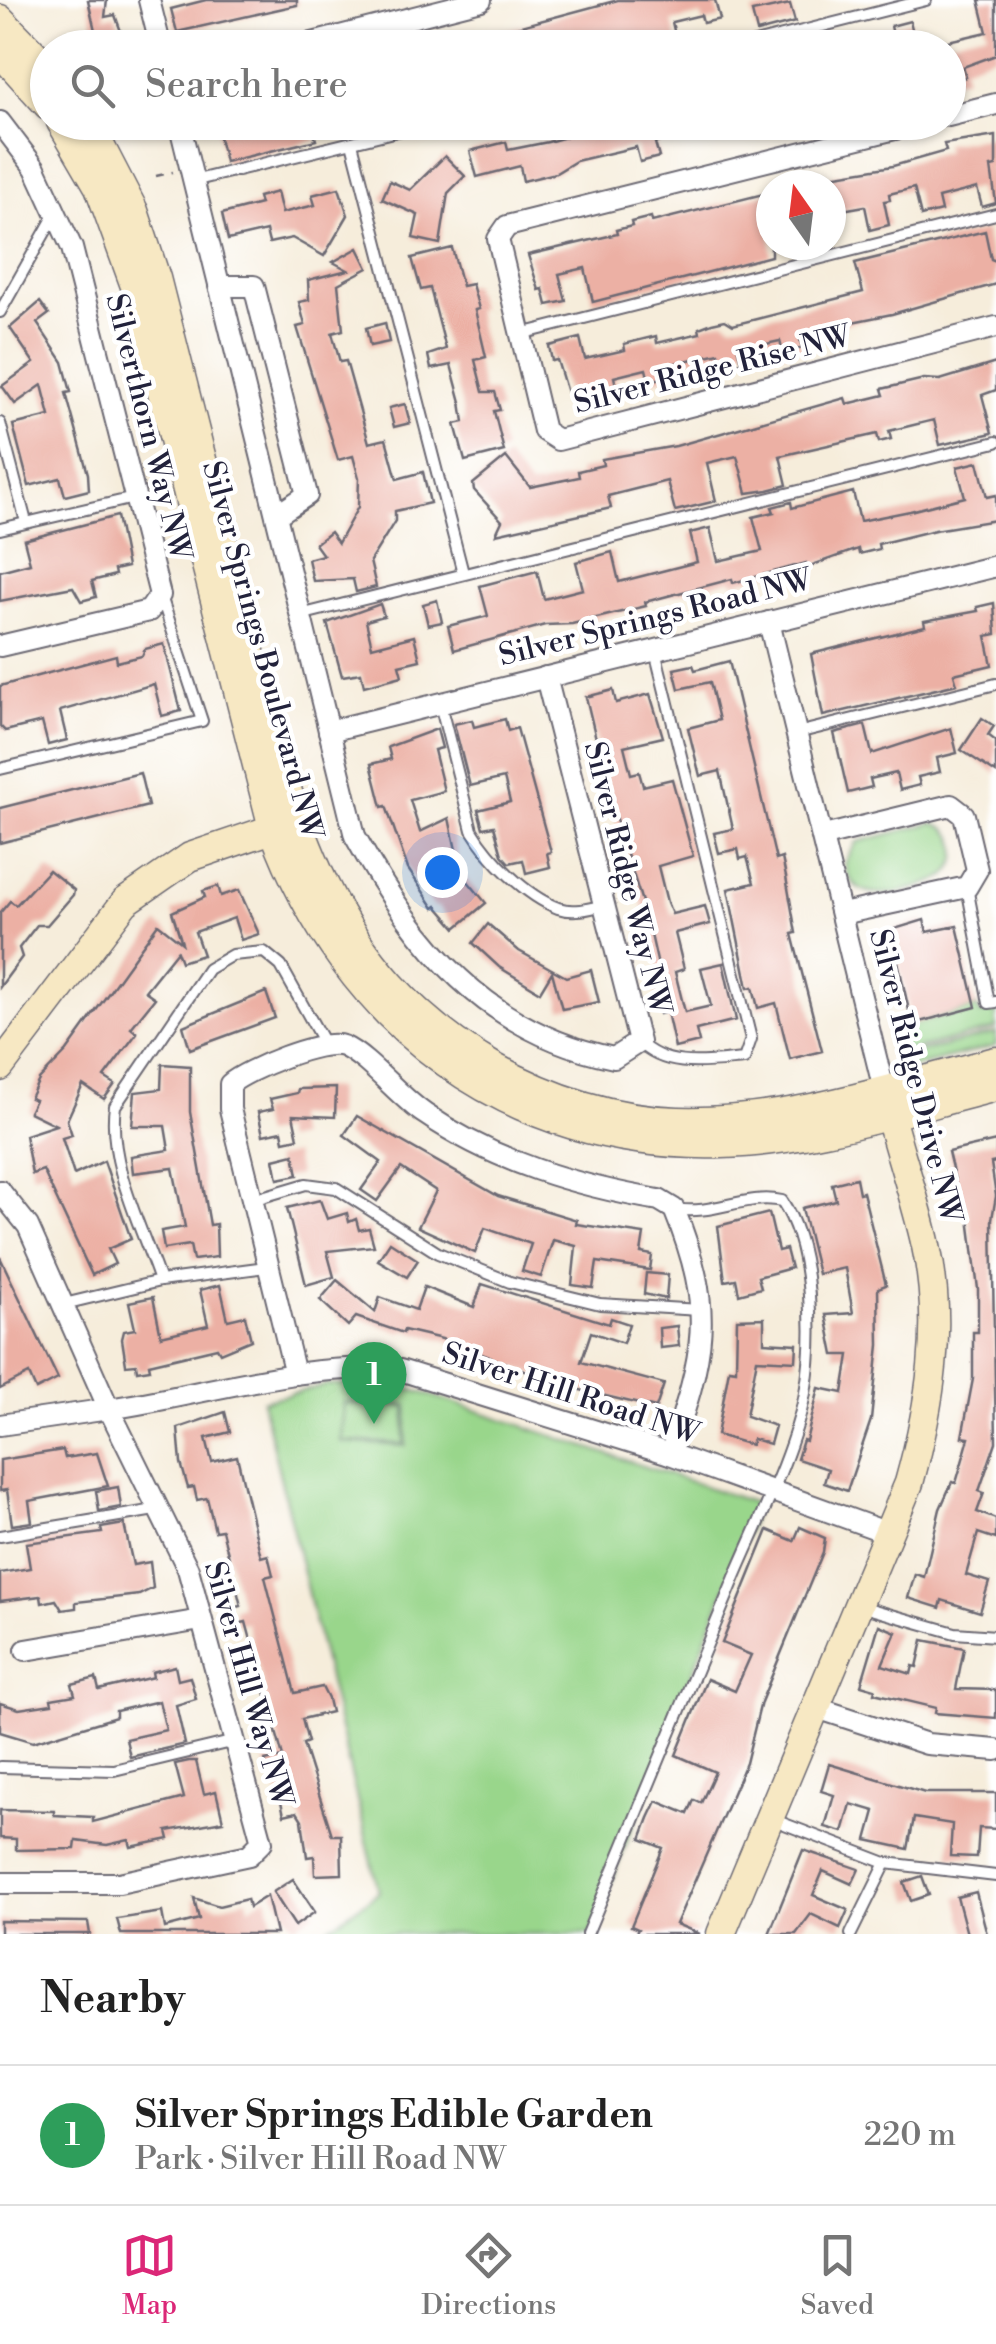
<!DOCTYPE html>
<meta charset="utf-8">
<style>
:root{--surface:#fff;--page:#f6f6f6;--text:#222;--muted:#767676;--line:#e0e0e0;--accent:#db2777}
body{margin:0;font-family:"Libre Bodoni",serif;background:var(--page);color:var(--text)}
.compass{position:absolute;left:756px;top:170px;width:90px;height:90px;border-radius:50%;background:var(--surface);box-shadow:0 2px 8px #0004;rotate:346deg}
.you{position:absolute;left:442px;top:872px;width:35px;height:35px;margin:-25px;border:8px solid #fff;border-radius:50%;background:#1a73e8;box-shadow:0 0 0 15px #1a73e833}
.badge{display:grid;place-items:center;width:65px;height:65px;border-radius:50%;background:var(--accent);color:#fff;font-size:32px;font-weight:700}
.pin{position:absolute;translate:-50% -82px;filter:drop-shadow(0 2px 5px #0008)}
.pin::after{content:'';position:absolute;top:52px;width:35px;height:30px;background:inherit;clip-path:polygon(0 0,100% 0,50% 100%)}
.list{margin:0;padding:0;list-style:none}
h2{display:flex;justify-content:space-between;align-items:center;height:130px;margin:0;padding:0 40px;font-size:42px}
h2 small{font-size:32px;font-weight:400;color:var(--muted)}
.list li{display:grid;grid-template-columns:65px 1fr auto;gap:30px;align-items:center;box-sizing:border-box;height:140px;padding:0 40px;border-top:2px solid var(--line)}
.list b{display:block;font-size:38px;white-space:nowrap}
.list p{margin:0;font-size:32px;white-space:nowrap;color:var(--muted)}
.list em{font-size:32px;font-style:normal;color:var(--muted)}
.icon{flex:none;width:55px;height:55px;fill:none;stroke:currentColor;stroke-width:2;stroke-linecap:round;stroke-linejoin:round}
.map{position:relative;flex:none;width:996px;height:1934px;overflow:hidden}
.search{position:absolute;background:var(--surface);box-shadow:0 2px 8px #0004;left:30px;right:30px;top:30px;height:110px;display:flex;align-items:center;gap:25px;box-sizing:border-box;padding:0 35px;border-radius:55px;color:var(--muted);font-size:38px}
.sheet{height:270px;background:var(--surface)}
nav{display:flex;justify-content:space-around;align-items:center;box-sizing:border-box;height:140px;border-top:2px solid var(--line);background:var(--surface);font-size:28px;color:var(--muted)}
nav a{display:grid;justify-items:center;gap:5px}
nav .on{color:var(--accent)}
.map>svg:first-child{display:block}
</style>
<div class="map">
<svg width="996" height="1934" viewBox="0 0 996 1934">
<rect width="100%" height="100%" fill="#fff"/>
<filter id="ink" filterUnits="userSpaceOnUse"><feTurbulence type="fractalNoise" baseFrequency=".01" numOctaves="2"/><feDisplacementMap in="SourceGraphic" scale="20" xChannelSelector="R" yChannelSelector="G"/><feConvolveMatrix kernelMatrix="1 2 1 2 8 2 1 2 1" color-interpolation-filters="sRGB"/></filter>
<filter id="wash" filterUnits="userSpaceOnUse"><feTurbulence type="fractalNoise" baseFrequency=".0048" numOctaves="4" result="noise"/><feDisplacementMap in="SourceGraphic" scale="40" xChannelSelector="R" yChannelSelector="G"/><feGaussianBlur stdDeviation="2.25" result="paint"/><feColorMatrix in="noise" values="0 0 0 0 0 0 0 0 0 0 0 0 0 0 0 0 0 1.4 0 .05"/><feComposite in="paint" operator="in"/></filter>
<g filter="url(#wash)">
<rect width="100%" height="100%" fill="#f6eddb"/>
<g fill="#99d68b" stroke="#5e7c63" stroke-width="2.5" fill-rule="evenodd">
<path d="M932,823C958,828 965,857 946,876C915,891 851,912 845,863L857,842Z"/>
<polygon points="977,1007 980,1014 996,1011 996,1029 903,1052 897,1029"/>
<polygon points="996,1033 996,1046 910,1068 906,1055"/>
<path d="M378,1382L424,1393L758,1504L591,1934H319L379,1892L262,1401L327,1385ZM343,1402L408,1405L406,1446L341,1442Z"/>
<polygon points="344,1403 406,1407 404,1444 342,1441"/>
</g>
<g id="blocks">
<g fill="#ecb0a4">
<polygon points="88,0 107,0 105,17 115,15 127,48 99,48"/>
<polygon points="206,0 297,0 297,5 177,32 171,9"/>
<polygon points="618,0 715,0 720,19 703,23 701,15 672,22 678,48 472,48 468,34 510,29"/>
<polygon points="979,0 996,0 996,55 963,67 966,77 948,81 948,41 987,32"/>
<polygon points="790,4 795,22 757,32 752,12"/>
<polygon points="910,21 917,48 896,48 891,26"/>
<polygon points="215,122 311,122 316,140 225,162"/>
<polygon points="620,122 719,122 720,127 655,143 659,157 640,162 636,147 576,161 556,173 523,181 520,166 477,177 470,151 506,142 508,150 548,142"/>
<polygon points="724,122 772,122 772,127 728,138"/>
<polygon points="996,136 996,166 991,167 996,203 982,207 977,188 938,198 941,211 921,216 914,188 889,194 890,200 884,201 889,225 870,230 865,206 831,212 830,176 893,166 946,151 944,144"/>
<polygon points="445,156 465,176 448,193 440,244 413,238 418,215 382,199 390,181 410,190"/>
<polygon points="339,188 348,215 324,256 292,238 269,243 266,231 228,240 222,214 260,204 258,197 277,192 282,213 315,205 312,195"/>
<polygon points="771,192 771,256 593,302 585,268 559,274 566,301 547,305 543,289 539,290 528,255 617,234 616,230 632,226 631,222 651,217 652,222"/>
<polygon points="985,231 991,259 996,261 996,284 892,314 812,330 799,335 802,348 783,353 780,341 738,350 741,362 722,367 719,353 663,366 666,377 649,381 646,369 614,377 618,394 597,399 596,392 569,399 557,360 552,361 549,346 580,338 585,359 625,350 624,344 656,336 657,343 700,333 699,328 712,323 725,320 733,325 863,292 855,263"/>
<polygon points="358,248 368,268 338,284 343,330 332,333 340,362 346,361 369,443 386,439 397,479 423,472 430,503 395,511 395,521 370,561 376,587 356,592 353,579 313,581 308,559 323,555 315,544 330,532 338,543 358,507 359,478 353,456 338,460 297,327 305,325 299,302 309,300 308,280 348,270 333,262"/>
<polygon points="452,248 462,286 472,284 479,309 475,310 486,357 475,360 483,392 495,392 500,410 494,411 504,451 465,461 455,424 464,422 461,402 451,365 431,369 428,355 446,349 430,288 421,290 412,258"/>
<polygon points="40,302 49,314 37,323 63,362 71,392 66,393 88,474 89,490 65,496 60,478 29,486 13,425 50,416 42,385 15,404 2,386 34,363 10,328"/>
<polygon points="385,323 389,342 370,346 366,328"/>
<polygon points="996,363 996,390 982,395 992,433 940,445 934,420 889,431 891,439 879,442 877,434 780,456 787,485 768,490 747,493 737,456 707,463 716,501 675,511 667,481 608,496 611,508 496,534 502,521 474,490 473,484 506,457 530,487 579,477 578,471 603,465 602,459 676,446 845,398 847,404 884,395 882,389 924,379 940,380"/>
<polygon points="405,404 410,423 394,427 389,408"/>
<polygon points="978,462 987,497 996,495 996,520 935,530 878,544 879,549 859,554 858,549 807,567 806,563 733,583 732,579 645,602 646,606 572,624 545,625 454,650 448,626 488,616 480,586 537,571 544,599 583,589 576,562 612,552 619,582 697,562 690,533 710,528 718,561 762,551 753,517 774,512 772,507 791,502 792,508 853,492 860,521 910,511 965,497 957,467"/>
<polygon points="117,516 127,567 114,570 115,575 92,581 96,597 81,601 73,587 0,601 0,571 30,563 24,540"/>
<polygon points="437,600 442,622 428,625 423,604"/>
<polygon points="994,603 996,634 986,636 992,665 954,674 957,684 823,716 811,654 925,626 924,621 978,611 977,607"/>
<polygon points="380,604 384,616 366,621 372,647 414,636 420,660 399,665 402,676 364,686 361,673 342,676 327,623"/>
<polygon points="164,644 181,711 162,716 154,684 60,711 67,740 48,745 42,722 5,731 0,726 0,686 116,655 117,662 142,656 145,649"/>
<polygon points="729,661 776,860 782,858 786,877 796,933 792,934 822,1051 790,1059 776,1003 758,1008 753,987 748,988 728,889 754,883 747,857 740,859 738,849 719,853 714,833 733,829 720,771 700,776 688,728 719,720 710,682 679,689 674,669 693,665 695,670"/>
<polygon points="613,690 616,703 650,694 663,737 624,746 631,774 639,772 643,786 672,779 693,856 658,866 667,902 672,914 705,906 710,924 675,933 684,969 675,972 685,1012 711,1006 701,968 723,963 736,1020 696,1030 699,1042 675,1048 667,1012 660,1014 653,981 661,979 648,921 613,810 586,697"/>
<polygon points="982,718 994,726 988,735 996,741 996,773 961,750"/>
<polygon points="505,719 508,731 517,728 551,852 547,853 550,867 526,873 523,860 509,863 502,855 494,826 483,828 478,810 510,802 504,778 470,786 454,724 472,720 474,727"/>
<polygon points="865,725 872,754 951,728 957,753 937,758 940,772 918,777 920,785 900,790 896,773 870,779 872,787 848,793 834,733"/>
<polygon points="437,729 442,748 434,750 444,791 410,800 420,832 449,818 461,873 486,903 456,928 437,906 434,908 408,869 386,806 382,807 371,764 391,759 388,747"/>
<polygon points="140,773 148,806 0,843 0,808"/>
<polygon points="49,870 74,890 73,895 47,925 37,925 19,948 22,957 0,987 0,913 10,901 16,905"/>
<polygon points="218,886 221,896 239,890 259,934 241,940 234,918 195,932 203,955 181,962 177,951 145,991 155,998 131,1028 137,1033 104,1077 115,1084 104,1099 83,1085 67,1120 72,1135 62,1138 74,1175 104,1161 131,1239 108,1249 115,1264 92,1275 43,1170 32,1174 25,1135 56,1125 29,1112 35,1100 30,1098 39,1080 67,1051 158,924 182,943 172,912 205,897 203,891"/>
<polygon points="924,920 927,932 957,926 976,1007 912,1024 891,930"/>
<polygon points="488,924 519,951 566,977 591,970 599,1002 562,1009 552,972 540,992 499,967 473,943"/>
<polygon points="266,992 275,1018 190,1049 183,1026"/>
<polygon points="162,1064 190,1066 190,1112 210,1225 216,1224 217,1257 193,1260 190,1245 164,1249 161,1231 185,1227 173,1168 133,1173 131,1156 169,1150 165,1126 132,1126 135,1092 161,1089"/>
<polygon points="336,1088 335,1117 293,1115 298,1138 284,1141 282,1131 263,1135 258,1112 273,1109 270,1099 297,1093 298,1089"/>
<polygon points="357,1116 498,1196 577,1220 576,1224 644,1234 641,1253 652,1255 650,1270 597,1262 593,1288 572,1285 576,1246 553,1240 541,1277 522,1271 531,1244 485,1228 475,1253 418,1227 436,1191 401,1168 377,1201 361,1190 381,1162 344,1135"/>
<polygon points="996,1141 996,1162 991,1163 996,1196 992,1219 996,1442 979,1491 984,1493 977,1512 996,1519 996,1539 978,1533 966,1575 989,1582 980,1612 942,1600 940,1608 908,1598 915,1574 924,1577 940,1509 952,1482 956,1483 969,1438 962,1437 973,1379 973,1332 978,1332 978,1289 968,1210 957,1189 948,1152"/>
<polygon points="294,1154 298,1175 278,1179 274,1159"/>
<polygon points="856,1178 859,1193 863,1192 886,1285 878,1288 879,1345 871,1420 847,1491 824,1483 828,1469 797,1459 803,1440 806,1441 819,1388 843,1393 849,1355 834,1355 826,1315 853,1313 845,1268 818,1274 802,1208 836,1200 832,1184"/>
<polygon points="320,1200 327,1219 347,1213 349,1222 356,1219 359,1230 369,1228 374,1246 327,1251 334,1277 306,1285 287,1208"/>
<polygon points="769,1213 778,1251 786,1249 791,1268 758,1277 761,1288 739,1294 736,1279 725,1281 718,1226"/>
<polygon points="390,1242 418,1260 407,1277 378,1260"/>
<polygon points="0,1257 58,1379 36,1390 29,1374 0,1389"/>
<polygon points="646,1273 668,1275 666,1299 644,1294"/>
<polygon points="337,1280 375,1312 380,1297 416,1310 424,1287 474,1307 482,1284 609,1324 611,1318 629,1324 623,1343 591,1332 581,1362 664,1384 656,1408 572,1388 442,1339 404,1330 403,1333 356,1317 348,1326 320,1300"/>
<polygon points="220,1285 228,1320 245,1316 251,1340 220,1353 217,1348 149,1364 150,1369 137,1371 136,1364 126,1365 122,1339 124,1331 135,1329 129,1302 153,1297 161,1336 208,1325 200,1290"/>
<polygon points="764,1318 764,1342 797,1344 796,1361 757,1359 746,1416 775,1426 770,1444 753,1439 751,1445 717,1435 729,1369 736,1370 737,1319"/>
<polygon points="677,1326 679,1346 660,1348 659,1328"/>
<polygon points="225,1412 230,1432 206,1438 212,1462 237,1456 261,1557 268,1555 273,1575 265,1577 295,1693 322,1687 328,1699 331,1712 302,1719 308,1742 303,1744 332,1835 341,1835 342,1874 315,1875 314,1856 307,1857 302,1820 297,1812 284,1815 276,1779 270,1780 265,1761 283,1757 246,1622 237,1624 233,1608 241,1606 222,1530 215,1531 207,1498 197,1500 194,1487 188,1488 181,1463 178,1428"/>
<polygon points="63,1450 65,1458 97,1453 108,1486 29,1501 32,1522 12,1525 7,1490 0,1491 0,1460"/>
<polygon points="118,1487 121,1507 99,1511 96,1491"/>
<polygon points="124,1524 133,1565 150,1562 153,1588 139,1595 76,1602 76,1608 62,1610 56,1600 42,1603 41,1596 0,1601 0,1573 30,1568 26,1543 102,1533 101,1528"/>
<polygon points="800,1527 825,1538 823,1552 761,1702 746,1763 676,1924 700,1934 635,1934 638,1929 631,1926 663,1848 641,1839 649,1818 657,1801 688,1814 694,1800 701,1803 715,1772 676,1755 707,1679 735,1691 751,1655 722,1643 768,1530 794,1541"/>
<polygon points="879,1625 896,1632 882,1665 911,1674 913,1666 917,1667 923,1640 964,1648 956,1689 996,1690 996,1718 935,1713 936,1708 874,1693 875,1689 861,1685"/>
<polygon points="175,1666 178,1680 190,1677 196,1699 176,1705 185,1744 130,1757 126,1739 166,1730 159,1701 116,1711 116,1717 33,1742 0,1732 0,1703 19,1709 52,1704 51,1699 75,1695 72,1684 96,1678 99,1690 153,1677 152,1672"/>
<polygon points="189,1761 196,1761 204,1794 216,1791 223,1821 167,1831 169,1839 131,1847 129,1840 107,1845 76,1841 75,1849 16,1850 16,1839 0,1838 0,1810 54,1811 54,1815 93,1817 93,1822 184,1798 175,1764"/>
<polygon points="829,1764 925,1793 996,1793 996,1829 979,1828 977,1857 950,1856 952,1824 914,1818 908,1849 867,1840 875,1811 851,1804 843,1832 825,1827 834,1795 821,1791"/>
<polygon points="803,1850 859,1869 852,1884 823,1871 813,1895 848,1910 840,1928 811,1914 796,1934 769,1934"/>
<polygon points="922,1876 929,1895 911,1901 904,1882"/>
<polygon points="293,1879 315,1912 295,1926 273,1892"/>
<polygon points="976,1892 987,1934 967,1934 957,1897"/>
<polygon points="267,1896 276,1934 121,1934 117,1919 162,1912 165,1928 199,1919 194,1898 219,1906 247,1899 249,1907"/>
<polygon points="0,1921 88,1922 90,1934 0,1934"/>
</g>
</g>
</g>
<g filter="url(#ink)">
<use href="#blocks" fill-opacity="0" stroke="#6c6973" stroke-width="2.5"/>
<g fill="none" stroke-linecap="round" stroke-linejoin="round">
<g stroke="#6c6973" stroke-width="14">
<g id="lane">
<polyline points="735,48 926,0"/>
<polyline points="352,143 463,573"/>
<polyline points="193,181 434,122"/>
<polyline points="0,312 56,213"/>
<polyline points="521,334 996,214"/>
<polyline points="0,423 26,522"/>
<polyline points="0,529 134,498"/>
<polyline points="300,615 996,442"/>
<path d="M440,704L472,830C489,859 526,896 558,908C573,913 589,909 604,905"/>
<polyline points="797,733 996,684"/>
<polyline points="0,769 202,721 161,596"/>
<polyline points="967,887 989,1003 996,1002"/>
<path d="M639,1042C666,1070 708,1062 744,1059L751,1039L655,651"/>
<polyline points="252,1200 306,1184 336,1188 438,1253 510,1282 600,1304 700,1310"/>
<path d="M160,1281C142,1228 107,1162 115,1106L208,969L232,955L264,952L281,966L325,1045"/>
<polyline points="64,1304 160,1281 266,1267"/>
<polyline points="0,1536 161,1509"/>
<polyline points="860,1606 955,1633 996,1636"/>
<polyline points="0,1767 114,1770 235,1741"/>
<polyline points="769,1818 886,1863 996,1876"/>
<path d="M587,1934C637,1815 686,1696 735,1577C758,1523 795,1449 805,1393C815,1339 813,1247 782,1201C746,1193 712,1216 676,1209"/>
<polyline points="851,1934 886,1863"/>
</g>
</g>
<g stroke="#6c6973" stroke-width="24">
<g id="street">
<polyline points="149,0 161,48"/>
<polyline points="293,48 481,0"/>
<polyline points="948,116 996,104"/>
<polyline points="0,122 35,168 72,248 160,595 149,611 0,646"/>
<path d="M179,122L355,836C414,944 487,1033 614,1058L639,1042L546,677"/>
<polyline points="923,122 507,226 498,239 544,431 558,440 996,327"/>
<polyline points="219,286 254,286 307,495 277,515"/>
<polyline points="769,622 884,1090"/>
<polyline points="329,731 996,566"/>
<polyline points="824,836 951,805 964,815 977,870 967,887 842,914"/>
<path d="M0,1191L28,1226L109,1409C205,1395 302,1361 400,1370L670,1454L888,1533"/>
<path d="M295,1374L230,1109V1084C246,1070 322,1038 343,1046C369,1058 399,1097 425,1114C495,1162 577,1186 659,1200L674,1209C716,1312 704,1353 670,1454"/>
<polyline points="0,1425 109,1409 188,1569 262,1842 249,1855 119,1883 0,1883"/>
<polyline points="26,1650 201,1620"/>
<polyline points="817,1708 927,1744 996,1750"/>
</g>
</g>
<g stroke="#6c6973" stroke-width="31">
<g id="secondary">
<polyline points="0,19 48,68"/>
<polyline points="0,52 48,105"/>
<path d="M61,122L99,187L135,286L273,828C345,1024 509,1150 722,1144C813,1142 908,1109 996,1087"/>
<path d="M88,122L134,211L156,278C184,387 212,497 239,607C285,790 314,963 492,1066C549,1098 613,1119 678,1121C787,1124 892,1088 996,1061"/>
<polyline points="0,1067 125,902 190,857 287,824"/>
<path d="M721,1934L909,1483C930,1407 944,1325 926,1246C915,1196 897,1147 885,1097"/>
</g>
</g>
<polyline stroke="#6c6973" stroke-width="2.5" stroke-dasharray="8 8" stroke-linecap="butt" points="156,176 173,172"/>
<use href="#lane" stroke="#fff" stroke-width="10"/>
<use href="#street" stroke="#fff" stroke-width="20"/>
<use href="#secondary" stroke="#f7e8c3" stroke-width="28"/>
</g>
</g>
<g text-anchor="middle" stroke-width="9" stroke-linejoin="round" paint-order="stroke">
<g font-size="30" fill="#22223b" stroke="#fff">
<text transform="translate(712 369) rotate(-14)" y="10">Silver Ridge Rise NW</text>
<text transform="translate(149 427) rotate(76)" y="10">Silverthorn Way NW</text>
<text transform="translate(655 617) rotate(-14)" y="10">Silver Springs Road NW</text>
<text transform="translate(263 650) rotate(75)" y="10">Silver Springs Boulevard NW</text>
<text transform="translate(628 878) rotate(76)" y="10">Silver Ridge Way NW</text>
<text transform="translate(916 1076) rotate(76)" y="10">Silver Ridge Drive NW</text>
<text transform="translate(571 1393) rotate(18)" y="10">Silver Hill Road NW</text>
<text transform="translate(249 1684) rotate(74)" y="10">Silver Hill Way NW</text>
</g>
</g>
</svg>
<svg class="compass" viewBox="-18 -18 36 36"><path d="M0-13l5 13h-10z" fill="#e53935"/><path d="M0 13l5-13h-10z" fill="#767676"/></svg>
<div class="you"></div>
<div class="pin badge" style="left:374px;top:1424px;background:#2e9e5b">1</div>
<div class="search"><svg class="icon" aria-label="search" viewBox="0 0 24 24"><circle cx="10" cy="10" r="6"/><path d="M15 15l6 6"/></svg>Search here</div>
</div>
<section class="sheet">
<h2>Nearby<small></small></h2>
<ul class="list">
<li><span class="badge" style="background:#2e9e5b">1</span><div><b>Silver Springs Edible Garden</b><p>Park · Silver Hill Road NW</p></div><em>220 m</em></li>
</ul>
</section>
<nav>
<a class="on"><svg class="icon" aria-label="map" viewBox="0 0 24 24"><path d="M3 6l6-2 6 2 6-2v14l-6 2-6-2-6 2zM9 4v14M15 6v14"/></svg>Map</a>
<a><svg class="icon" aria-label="directions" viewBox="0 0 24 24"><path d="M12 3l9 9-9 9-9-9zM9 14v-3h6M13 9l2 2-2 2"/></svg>Directions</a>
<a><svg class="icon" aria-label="saved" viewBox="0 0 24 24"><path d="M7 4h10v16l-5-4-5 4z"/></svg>Saved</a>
</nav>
